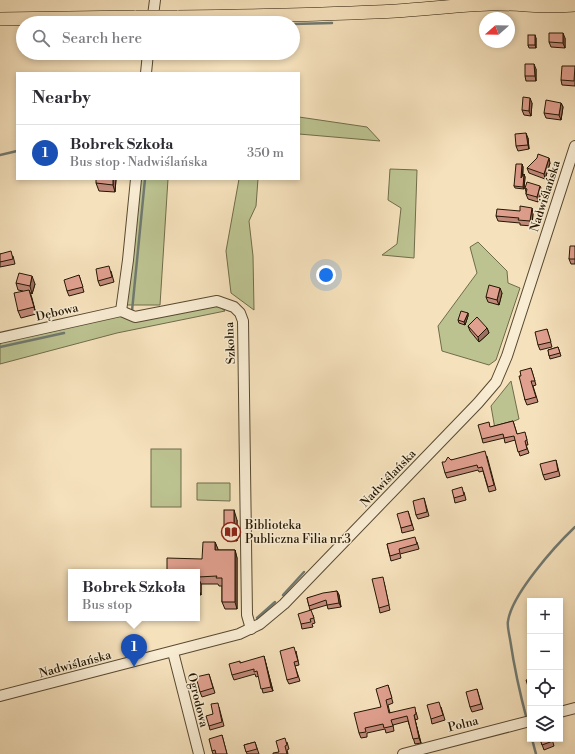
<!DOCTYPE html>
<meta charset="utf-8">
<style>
:root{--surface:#fff;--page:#f2f2f3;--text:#2b2b33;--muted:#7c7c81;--line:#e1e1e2;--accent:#8f2418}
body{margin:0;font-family:"Libre Bodoni",serif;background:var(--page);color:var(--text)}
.controls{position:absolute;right:12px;bottom:12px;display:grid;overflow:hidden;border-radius:0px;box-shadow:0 2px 6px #0003}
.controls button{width:36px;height:36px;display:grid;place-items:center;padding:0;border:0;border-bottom:1px solid var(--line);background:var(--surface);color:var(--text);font:20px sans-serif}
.compass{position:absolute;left:479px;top:12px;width:36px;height:36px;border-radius:50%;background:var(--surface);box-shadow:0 2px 6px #0003;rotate:250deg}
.you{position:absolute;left:326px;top:275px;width:14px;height:14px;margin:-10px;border:3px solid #fff;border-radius:50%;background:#1a73e8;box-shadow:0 0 0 6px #1a73e833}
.badge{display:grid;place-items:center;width:26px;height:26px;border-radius:50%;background:var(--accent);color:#fff;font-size:13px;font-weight:700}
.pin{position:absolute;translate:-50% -33px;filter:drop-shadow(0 1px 2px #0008)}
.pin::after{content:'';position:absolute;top:21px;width:14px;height:12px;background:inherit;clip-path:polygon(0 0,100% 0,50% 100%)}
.popup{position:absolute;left:68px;top:569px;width:132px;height:52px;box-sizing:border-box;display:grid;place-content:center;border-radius:0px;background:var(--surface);filter:drop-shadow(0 1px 3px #0005);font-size:13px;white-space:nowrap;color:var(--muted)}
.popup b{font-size:15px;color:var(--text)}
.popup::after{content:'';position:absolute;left:50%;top:100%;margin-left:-8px;border:8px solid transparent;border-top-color:var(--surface)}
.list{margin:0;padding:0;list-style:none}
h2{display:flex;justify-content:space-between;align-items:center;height:52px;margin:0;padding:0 16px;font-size:17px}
h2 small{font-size:13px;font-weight:400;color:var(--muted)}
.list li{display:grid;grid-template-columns:26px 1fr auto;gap:12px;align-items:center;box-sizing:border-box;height:56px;padding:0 16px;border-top:1px solid var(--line)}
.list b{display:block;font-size:15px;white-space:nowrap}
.list p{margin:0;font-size:13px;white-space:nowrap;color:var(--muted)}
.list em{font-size:13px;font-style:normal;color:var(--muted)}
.icon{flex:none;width:22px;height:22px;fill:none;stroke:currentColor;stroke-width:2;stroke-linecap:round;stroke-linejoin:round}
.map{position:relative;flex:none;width:575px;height:754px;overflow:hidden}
.search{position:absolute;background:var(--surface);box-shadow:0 2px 6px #0003;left:16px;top:16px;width:284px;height:44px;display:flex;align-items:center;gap:10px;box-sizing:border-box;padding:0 14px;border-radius:22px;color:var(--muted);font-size:15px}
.panel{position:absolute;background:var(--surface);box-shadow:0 2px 6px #0003;left:16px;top:72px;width:284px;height:108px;border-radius:0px}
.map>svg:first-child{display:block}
</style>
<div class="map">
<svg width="575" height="754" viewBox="0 0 575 754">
<rect width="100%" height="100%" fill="#f5e1bc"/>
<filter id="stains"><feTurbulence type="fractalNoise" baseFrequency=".005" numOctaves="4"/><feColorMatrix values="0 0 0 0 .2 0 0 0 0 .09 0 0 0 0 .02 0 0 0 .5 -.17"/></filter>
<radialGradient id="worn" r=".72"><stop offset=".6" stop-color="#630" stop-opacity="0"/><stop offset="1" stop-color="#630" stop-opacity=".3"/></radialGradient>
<g fill="#bcc391" stroke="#706c4a">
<polygon points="299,117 367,127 380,141 299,134"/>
<polygon points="390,169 417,170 414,258 382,255 397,244 401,208 388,200"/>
<polygon points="140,179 168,179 160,305 125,305"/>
<polygon points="239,179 258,179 256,206 249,221 253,256 254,310 231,293 226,251"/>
<polygon points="478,242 507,271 508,283 520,288 496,360 489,365 442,351 438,326 477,273 470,247"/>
<polygon points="217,305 225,311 117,333 0,364 0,342 119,314"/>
<polygon points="511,381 519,419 495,429 491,406"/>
<rect x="151" y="449" width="30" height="58"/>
<polygon points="197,483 230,483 230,501 197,500"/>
</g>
<polygon fill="#a2bbbb" stroke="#707971" points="191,53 224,53 224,56 191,54"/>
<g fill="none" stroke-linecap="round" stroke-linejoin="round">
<g stroke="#707971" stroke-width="2.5">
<polyline points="293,24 332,23"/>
<polyline points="0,155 17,151"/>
<polyline points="132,311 145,179"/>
<polyline points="0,347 64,333"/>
<polyline points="283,595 304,572"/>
<polyline points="257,618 275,602"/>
<path d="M527,720C520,694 514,666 510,639C509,633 507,626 508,621C512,594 555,546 575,527"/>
<polyline points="528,725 530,732"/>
<polyline points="532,739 536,754"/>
</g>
<g stroke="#584930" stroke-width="12">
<g id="minor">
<polyline points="152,23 155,0"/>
<polyline points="146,73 148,53"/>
<polyline points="121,311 135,317 217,301 234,307 240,313 243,321 247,615 251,629"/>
<polyline points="121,311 128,260 136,179"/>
<polyline points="0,338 121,311"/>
<polyline points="173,652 199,754"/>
<polyline points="0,696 239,634 260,624 284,604 478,403 496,382 507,356 575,146"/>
<polyline points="560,712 575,708"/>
<polyline points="403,754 530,721"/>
</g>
</g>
<g stroke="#241602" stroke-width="14">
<g id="major">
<path d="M177,17C250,16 323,15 396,11C427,9 459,5 490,4C518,3 547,8 575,5"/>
<polyline points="0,19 136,17"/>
</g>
</g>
<use href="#minor" stroke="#f8ecd3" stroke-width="10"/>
<use href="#major" stroke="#f5e1bc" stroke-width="13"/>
<g stroke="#241602" stroke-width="14" stroke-linecap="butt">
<polyline id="major-bridge" points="136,17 177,17"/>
</g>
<use href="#major-bridge" stroke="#f5e1bc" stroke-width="13"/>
</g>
<g fill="#c18a7b" stroke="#241602">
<polygon points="536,38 536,48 529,48 528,45"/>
<polygon points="565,38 565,48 551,47 549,42"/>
<polygon points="575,66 575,86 562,85 561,80"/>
<polygon points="536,69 536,81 526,81 525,76"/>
<polygon points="532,103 531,116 524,115 522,110"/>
<polygon points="561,103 563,107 561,120 546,118 544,113"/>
<polygon points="528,138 529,149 518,151 516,146"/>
<polygon points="537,158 550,163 545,179 529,173 527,168"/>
<polygon points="522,164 523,167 523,176 524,174 525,177 524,189 515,188 514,186"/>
<polygon points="116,179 115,192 99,191 96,183"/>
<polygon points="525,188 542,190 538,202 528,199 526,194 526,192"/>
<polygon points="533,213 532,226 520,225 520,223 498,221 496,216"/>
<polygon points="575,246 575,264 571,264 569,259"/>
<polygon points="0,254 13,256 15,264 0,267"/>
<polygon points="111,271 114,282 100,286 98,281"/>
<polygon points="79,275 84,292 69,296 67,291"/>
<polygon points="16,283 35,284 32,294 30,293 36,314 21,318 18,311 23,291 18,290"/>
<polygon points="502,293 499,305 488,302 486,297"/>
<polygon points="468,313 468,316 465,325 459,323 458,320"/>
<polygon points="468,326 487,328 489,333 479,342 470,331"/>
<polygon points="547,329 552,347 540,350 538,345"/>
<polygon points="558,347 561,356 550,359 548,350"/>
<polygon points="531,368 536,385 533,386 538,402 527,405 525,400 521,376"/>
<polygon points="513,421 517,434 526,436 528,445 526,445 529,453 520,456 515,440 505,443 504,438 483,443 482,439 491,427"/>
<polygon points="487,456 496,490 489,492 483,471 479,472 478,470 447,478 445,473 451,460"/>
<polygon points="556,460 560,476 545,480 543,475"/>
<polygon points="464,492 466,500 455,503 454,498"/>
<polygon points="424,498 429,516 418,519 416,515"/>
<polygon points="408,511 414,530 402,533 401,528"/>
<polygon points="237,520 237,541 227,541 224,532"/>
<polygon points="215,542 218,550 235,550 237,558 237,609 225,609 222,602 222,586 219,586 218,584 201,584 201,595 197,595 197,572 202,559"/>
<polygon points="417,542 419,549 400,554 401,558 391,561 387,544"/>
<polygon points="384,582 390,610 380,613 379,608"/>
<polygon points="337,591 339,595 341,607 328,609 327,605 310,610 307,598"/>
<polygon points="313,615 315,623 312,624 313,627 302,629 301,624"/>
<polygon points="296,651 299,665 295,666 300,681 289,684 287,680"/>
<polygon points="265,660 273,691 263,693 259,676 256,677 255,674 234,680 232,675 240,663"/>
<polygon points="209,674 215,693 202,697 200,692"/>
<polygon points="388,685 393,703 388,705 390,713 416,712 418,719 415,720 421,743 415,744 408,721 393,725 394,731 386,733 385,729 367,733 367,737 361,738 359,733 381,707"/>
<polygon points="477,689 483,709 472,712 470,707"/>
<polygon points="219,707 224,726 210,730 209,726 213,714"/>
<polygon points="441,707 445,720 432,724 431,719"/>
<polygon points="222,735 227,754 213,754 212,751"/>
<polygon points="540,739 552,739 554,746 544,750"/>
<polygon points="255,742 259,754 247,754 244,745"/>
<polygon points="287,742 289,749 287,750 288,754 273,754 279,752"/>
</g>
<g fill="#9d7064" stroke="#241602">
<polygon points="563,33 565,38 565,48 563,43"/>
<polygon points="535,35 536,38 536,48 535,45"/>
<polygon points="534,64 536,69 536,81 535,76"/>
<polygon points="530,98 532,103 531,116 529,111"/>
<polygon points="561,103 563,107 561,120 559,115"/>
<polygon points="526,133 528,138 529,149 528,145"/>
<polygon points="549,158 550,163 545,179 544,174"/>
<polygon points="522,164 523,167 522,180 521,178"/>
<polygon points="524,174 525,177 524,189 523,187"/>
<polygon points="113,179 116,179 115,192 113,185"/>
<polygon points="540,186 542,190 538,202 537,197"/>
<polygon points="532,208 533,213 532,226 530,221"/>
<polygon points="32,276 35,284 32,294 30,286"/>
<polygon points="500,288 502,293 499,305 497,300"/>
<polygon points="29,290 32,298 36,314 34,307"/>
<polygon points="468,313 468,316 465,325 464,322"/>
<polygon points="487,328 489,333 479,342 478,337"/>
<polygon points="234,510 237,520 237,541 234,532"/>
<polygon points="215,542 218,549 218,557 215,550"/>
<polygon points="235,550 237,558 237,609 235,602"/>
<polygon points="198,577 201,584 201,595 198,588"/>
<polygon points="337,591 339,595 341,607 339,603"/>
<polygon points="264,656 265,660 273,691 271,687"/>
<polygon points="414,715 415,720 421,743 419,738"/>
</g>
<g fill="#e0a08f" stroke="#241602">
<polygon points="549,33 563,33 563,43 549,42"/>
<rect x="528" y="35" width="7" height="10"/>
<polygon points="525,64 534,64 535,76 525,76"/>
<polygon points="562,66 575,66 574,81 561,80"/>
<polygon points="523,97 530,98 529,111 522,110"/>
<polygon points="546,100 561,103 559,115 544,113"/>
<polygon points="526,133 528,145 516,146 515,134"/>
<polygon points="538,154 549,158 544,174 527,168 537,158"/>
<polygon points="516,164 522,164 521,178 524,174 523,187 514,186"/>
<polygon points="96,179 113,179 113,185 96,183"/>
<polygon points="527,182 540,186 537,197 526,194 527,189 525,188"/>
<polygon points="520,206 532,208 530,221 518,220 519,218 496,216 497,209 520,211"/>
<polygon points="570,246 575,246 575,259 569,259"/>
<polygon points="11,251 13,259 0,262 0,254"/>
<polygon points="109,266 112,277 98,281 96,269"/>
<polygon points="19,273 32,276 30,286 16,283"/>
<polygon points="79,275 83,287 67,291 64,280"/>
<polygon points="489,285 500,288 497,300 486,297"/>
<polygon points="29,290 34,307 18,311 14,293"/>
<polygon points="461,311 468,313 464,322 458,320"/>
<polygon points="477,317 487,328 478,337 468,326"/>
<polygon points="547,329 551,342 538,345 535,332"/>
<polygon points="558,347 560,353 549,356 548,350"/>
<polygon points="531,368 535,381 531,381 536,397 525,400 519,376 521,376 520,371"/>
<polygon points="513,421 517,434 525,432 527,440 525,441 527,449 518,452 514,436 504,438 503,434 482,439 478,425 489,422 490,427"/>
<polygon points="485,451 494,485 488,487 482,467 478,468 477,465 445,473 442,462 445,462 448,457 451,460"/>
<polygon points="556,460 558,471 543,475 540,464"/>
<polygon points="462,487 464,495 454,498 452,490"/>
<polygon points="424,498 427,512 416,515 413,501"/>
<rect x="224" y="510" width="10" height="22"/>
<polygon points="408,511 412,525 401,528 397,514"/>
<polygon points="415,537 417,544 399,549 400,553 390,556 387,544"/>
<polygon points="203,542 215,542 215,550 235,550 235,602 222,602 222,578 216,578 217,576 198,577 198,588 197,588 197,572 167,572 167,558 202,559"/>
<polygon points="383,577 389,605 379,608 372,579"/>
<polygon points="337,591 339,603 327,605 326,600 309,606 307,598 323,593"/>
<polygon points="311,610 314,618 310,619 311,622 301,624 298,614"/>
<polygon points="294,647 298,661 294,662 298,677 287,680 280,651"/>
<polygon points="264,656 271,687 261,689 257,671 254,672 254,669 232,675 229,664 240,661 240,663"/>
<polygon points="209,674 213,688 200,692 196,677"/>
<polygon points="530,679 530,693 526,680"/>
<polygon points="388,685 392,698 386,700 389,713 415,707 416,714 414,715 419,738 413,739 407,716 391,720 393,726 384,728 383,724 365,728 366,732 359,733 354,713 381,707 376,689"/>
<polygon points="477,689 481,704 470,707 466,692"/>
<polygon points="439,702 443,715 431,719 427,705"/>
<polygon points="218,703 222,722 209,726 206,716 213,714 211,704"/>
<polygon points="222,735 227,754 216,754 215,750 212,751 209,739"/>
<polygon points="285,738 287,745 285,746 287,754 273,754 273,753 279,752 276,741"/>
<polygon points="540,739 552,739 553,741 542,745"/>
<polygon points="255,742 257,749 246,752 244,745"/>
</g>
<defs>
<g id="library-ring" transform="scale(1)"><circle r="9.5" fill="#f8ecd3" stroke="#8f2418" stroke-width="1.5"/><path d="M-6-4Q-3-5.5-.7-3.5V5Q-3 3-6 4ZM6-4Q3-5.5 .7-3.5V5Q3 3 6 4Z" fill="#8f2418"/></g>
</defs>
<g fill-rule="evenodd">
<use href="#library-ring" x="231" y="532"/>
</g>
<g text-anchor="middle" stroke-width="3" stroke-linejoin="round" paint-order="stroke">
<g font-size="12" fill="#241602" stroke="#f8ecd3">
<text transform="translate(545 196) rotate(-72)" y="4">Nadwiślańska</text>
<text transform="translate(57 312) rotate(-13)" y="4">Dębowa</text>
<text transform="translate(230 343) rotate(-93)" y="4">Szkolna</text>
<text transform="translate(388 478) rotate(-46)" y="4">Nadwiślańska</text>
<text transform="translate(75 664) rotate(-15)" y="4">Nadwiślańska</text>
<text transform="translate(198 700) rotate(76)" y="4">Ogrodowa</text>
<text transform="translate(463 724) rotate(-14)" y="4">Polna</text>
</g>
<g font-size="12" fill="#241602" stroke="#f8ecd3" text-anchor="start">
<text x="245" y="529">Biblioteka<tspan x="245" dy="14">Publiczna Filia nr.3</tspan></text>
</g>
</g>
<rect width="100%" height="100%" filter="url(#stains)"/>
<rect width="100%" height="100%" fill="url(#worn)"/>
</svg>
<div class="controls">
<button>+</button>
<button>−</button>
<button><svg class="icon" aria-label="locate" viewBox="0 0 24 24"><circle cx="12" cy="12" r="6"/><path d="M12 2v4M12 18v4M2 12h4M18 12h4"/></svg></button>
<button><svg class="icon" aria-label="layers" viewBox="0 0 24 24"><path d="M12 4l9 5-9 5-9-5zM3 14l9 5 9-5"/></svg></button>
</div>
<svg class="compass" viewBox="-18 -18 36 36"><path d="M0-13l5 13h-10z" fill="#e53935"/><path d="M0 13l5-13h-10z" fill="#7c7c81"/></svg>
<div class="you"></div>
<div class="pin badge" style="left:134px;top:667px;background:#1a4fb4">1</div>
<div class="popup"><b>Bobrek Szkoła</b>Bus stop</div>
<div class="search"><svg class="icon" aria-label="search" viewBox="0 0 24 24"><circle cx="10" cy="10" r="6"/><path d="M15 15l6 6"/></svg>Search here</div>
<section class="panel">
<h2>Nearby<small></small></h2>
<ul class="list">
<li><span class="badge" style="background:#1a4fb4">1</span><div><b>Bobrek Szkoła</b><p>Bus stop · Nadwiślańska</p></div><em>350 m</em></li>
</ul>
</section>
</div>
